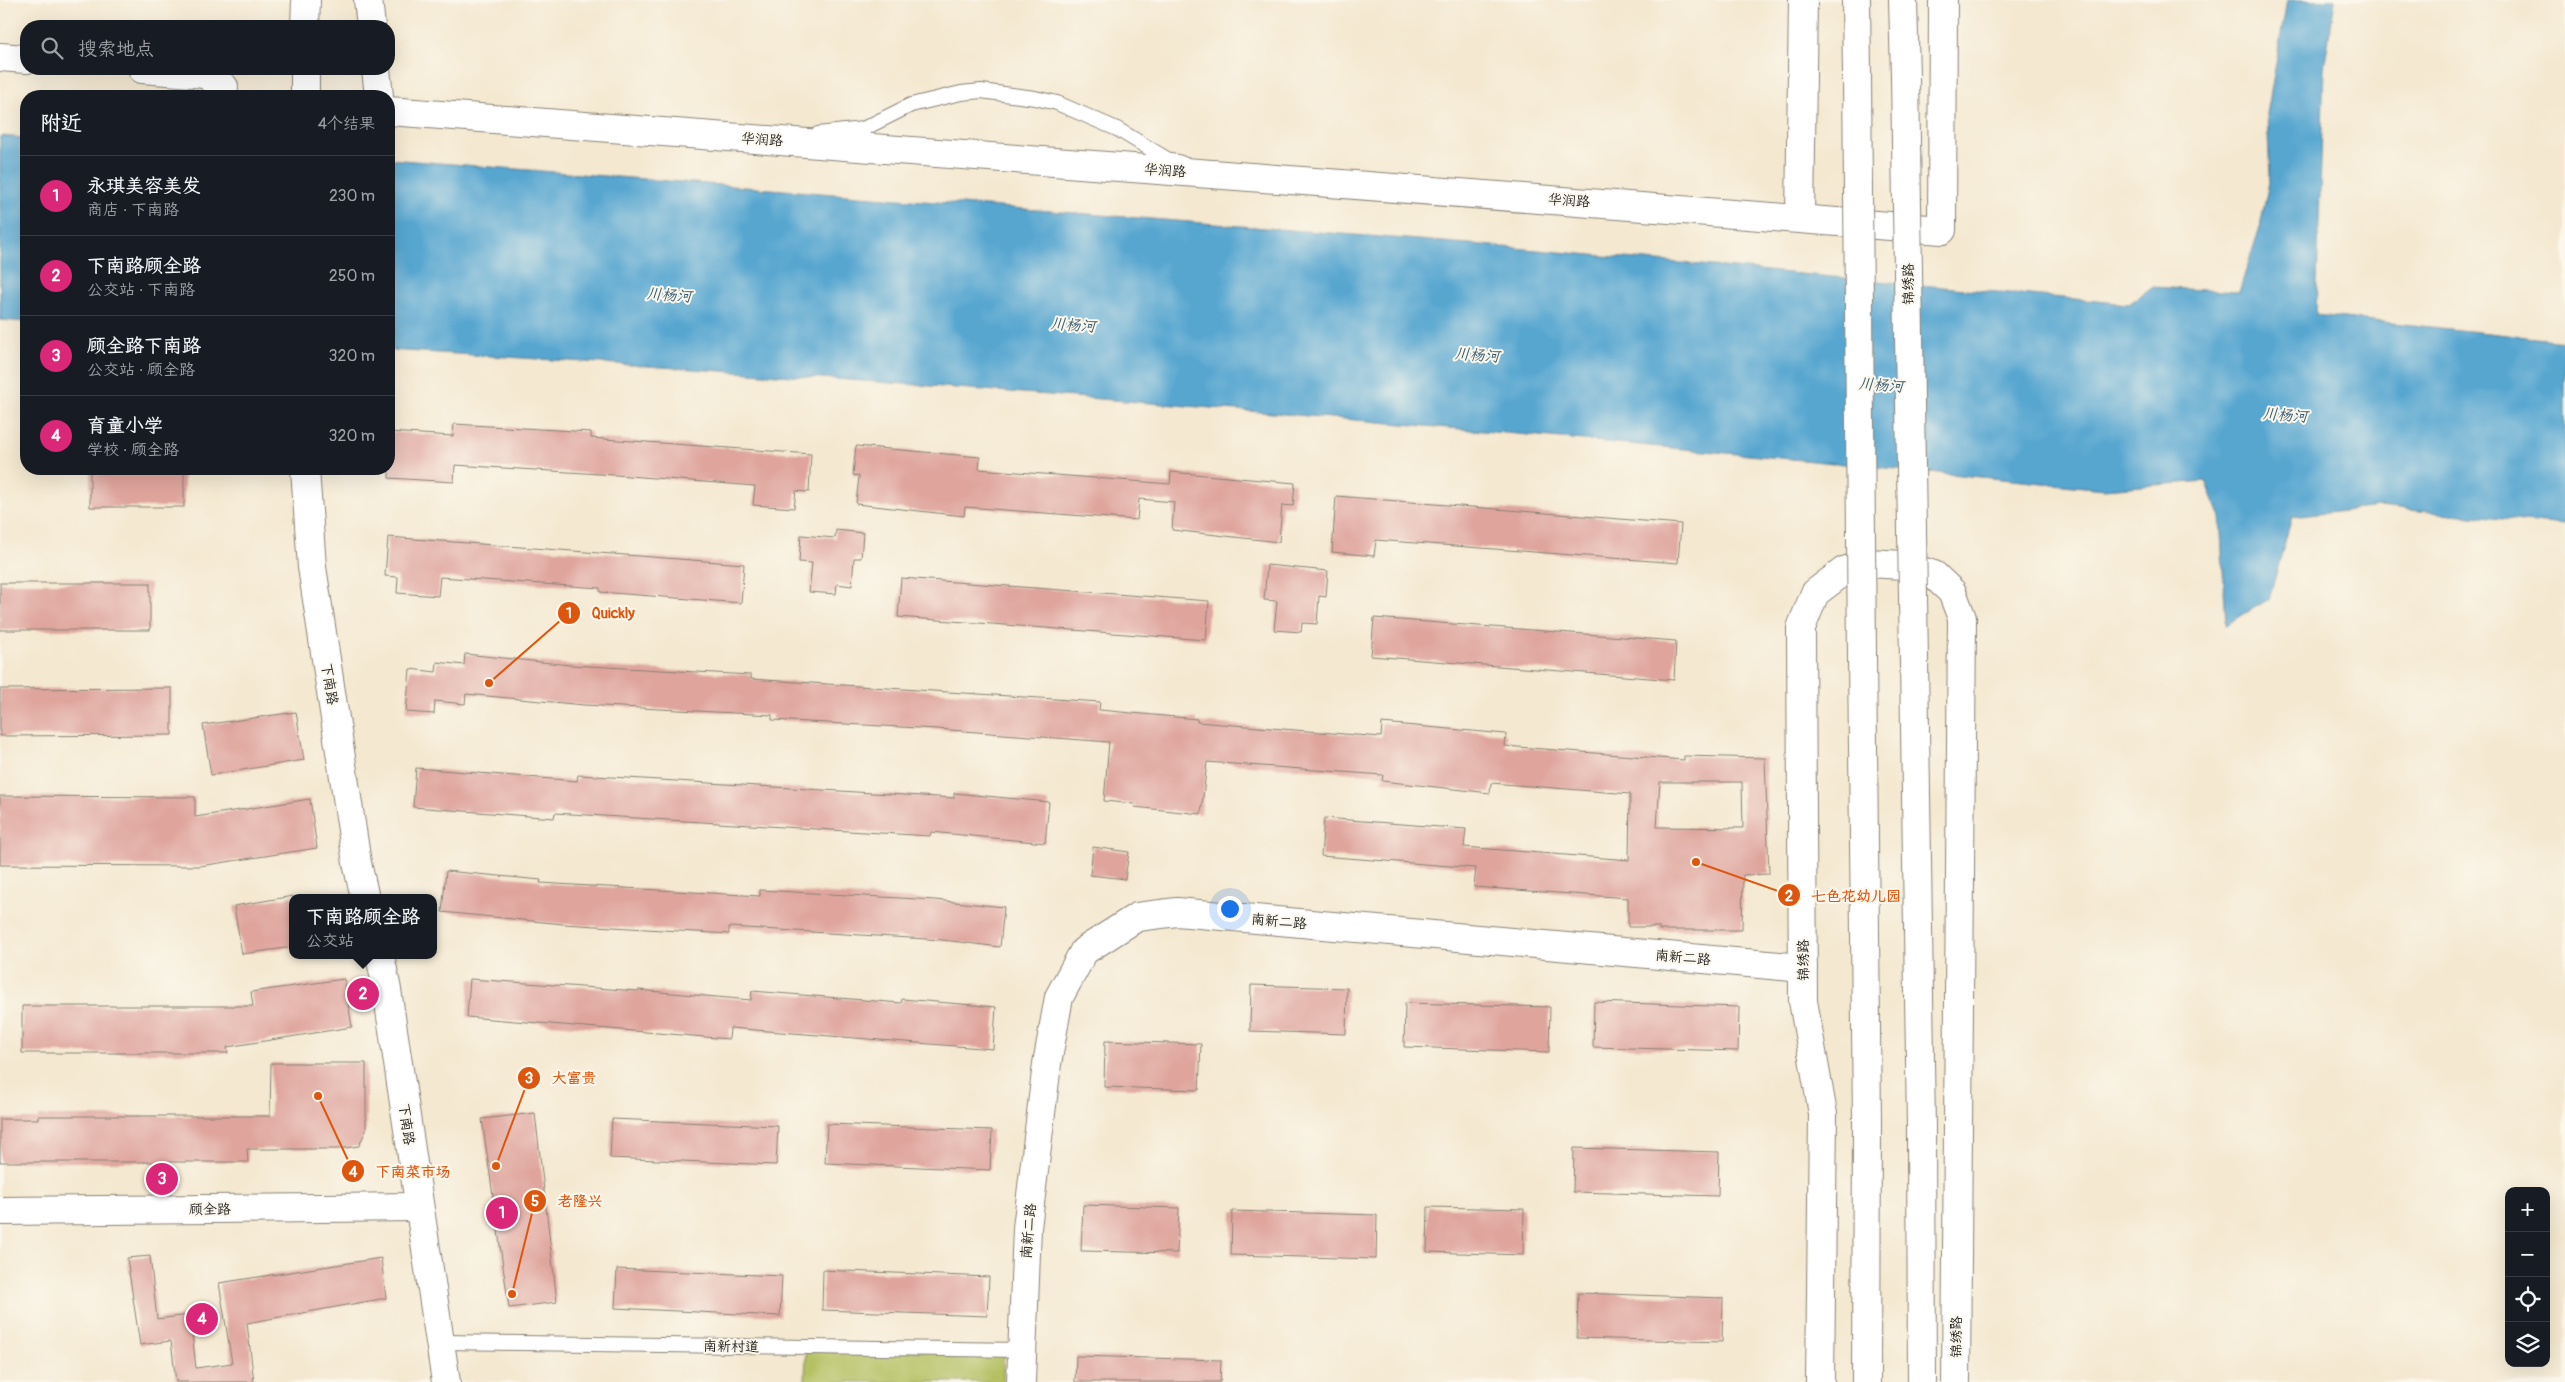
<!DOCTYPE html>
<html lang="zh">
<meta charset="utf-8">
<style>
:root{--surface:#171b24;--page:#242831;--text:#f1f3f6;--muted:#9ea1a6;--line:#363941;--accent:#db2777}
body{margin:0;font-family:Pangolin,"LXGW WenKai TC",sans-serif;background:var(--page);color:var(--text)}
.controls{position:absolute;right:15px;bottom:15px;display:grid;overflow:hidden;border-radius:10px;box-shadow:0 5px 20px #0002}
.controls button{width:45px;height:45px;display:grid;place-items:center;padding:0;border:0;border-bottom:1px solid var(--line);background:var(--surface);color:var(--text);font:25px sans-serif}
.you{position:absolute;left:1229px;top:908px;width:18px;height:18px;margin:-12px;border:4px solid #fff;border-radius:50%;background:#1a73e8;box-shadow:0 0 0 8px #1a73e833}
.badge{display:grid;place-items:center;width:32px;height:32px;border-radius:50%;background:var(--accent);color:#fff;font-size:16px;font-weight:700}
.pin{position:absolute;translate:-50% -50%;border:2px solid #fff;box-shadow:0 1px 5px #0006}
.popup{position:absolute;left:289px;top:894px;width:148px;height:65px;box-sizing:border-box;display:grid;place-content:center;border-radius:10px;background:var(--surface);filter:drop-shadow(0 1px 4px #0005);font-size:16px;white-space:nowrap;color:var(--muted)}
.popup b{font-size:19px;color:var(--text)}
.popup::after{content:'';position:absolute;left:50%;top:100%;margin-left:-10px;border:10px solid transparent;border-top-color:var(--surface)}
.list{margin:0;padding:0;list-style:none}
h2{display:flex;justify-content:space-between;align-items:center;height:65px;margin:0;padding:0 20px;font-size:21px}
h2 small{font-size:16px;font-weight:400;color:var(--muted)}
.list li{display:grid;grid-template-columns:32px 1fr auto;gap:15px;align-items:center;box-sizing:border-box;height:80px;padding:0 20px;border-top:1px solid var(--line)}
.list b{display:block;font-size:19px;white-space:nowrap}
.list p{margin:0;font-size:16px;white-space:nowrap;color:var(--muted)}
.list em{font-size:16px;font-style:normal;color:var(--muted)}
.icon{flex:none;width:28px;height:28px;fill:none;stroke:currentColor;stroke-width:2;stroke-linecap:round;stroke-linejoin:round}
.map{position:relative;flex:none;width:2565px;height:1382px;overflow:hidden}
.search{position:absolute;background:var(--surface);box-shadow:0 5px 20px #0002;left:20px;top:20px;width:375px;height:55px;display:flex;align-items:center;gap:12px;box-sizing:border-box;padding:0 18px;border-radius:20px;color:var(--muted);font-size:19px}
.panel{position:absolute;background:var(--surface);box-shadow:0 5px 20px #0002;left:20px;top:90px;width:375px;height:385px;border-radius:20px}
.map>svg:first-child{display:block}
</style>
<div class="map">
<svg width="2565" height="1382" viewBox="0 0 2565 1382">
<rect width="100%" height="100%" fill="#fbf7ec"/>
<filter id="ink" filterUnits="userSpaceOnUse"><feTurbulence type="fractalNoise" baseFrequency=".02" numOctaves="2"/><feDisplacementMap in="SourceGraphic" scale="10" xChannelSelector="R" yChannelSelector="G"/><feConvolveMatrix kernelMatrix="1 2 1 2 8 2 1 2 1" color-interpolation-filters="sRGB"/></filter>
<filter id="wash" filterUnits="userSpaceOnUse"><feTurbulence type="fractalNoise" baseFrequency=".0096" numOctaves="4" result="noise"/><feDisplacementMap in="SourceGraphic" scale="20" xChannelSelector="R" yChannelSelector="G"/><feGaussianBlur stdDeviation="1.12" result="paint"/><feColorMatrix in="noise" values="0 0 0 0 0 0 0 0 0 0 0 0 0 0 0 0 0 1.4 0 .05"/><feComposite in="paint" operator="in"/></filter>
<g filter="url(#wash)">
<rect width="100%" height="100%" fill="#f4e8d0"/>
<polygon fill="#b4c062" stroke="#686e3f" points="806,1348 1004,1353 1003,1382 805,1382"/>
<g fill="#56a6d0" stroke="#396176">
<path d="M2287,0H2335L2324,68L2316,315L2565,341V525L2378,507L2292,517L2269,599L2226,625L2220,515L2206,481L2104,489C1533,433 961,383 389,350V159L1482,245L2129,304L2152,287L2239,292L2260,227L2270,177L2267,114Z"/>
<polygon points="0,136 26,138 26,322 0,320"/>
</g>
<g id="blocks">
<g fill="#dfa59d" fill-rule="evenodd">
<polygon points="454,424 591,432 591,438 811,454 809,492 796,491 794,508 753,505 755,486 616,475 455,465 454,482 389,478 389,432 453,436"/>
<polygon points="856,446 980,457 979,469 1170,484 1171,472 1295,483 1293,506 1282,505 1279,542 1172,530 1174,502 1139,499 1137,520 965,507 964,516 856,504 859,476 853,475"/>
<rect x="90" y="469" width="94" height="38"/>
<polygon points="1336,496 1681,524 1678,563 1376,540 1374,556 1332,552"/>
<polygon points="836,530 863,533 861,558 854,558 852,586 837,584 836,594 809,592 812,563 799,562 801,535 835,538"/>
<polygon points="388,537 744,564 741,603 600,592 600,588 440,577 438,596 397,593 398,577 385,576"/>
<polygon points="1267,565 1328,571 1326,597 1319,596 1317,624 1302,623 1301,632 1274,630 1277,601 1264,600"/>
<polygon points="901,578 1209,601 1206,640 898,617"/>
<rect x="0" y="583" width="150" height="47"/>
<polygon points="1374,618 1676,641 1674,680 1371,656"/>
<path d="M465,654L570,665L751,675V679L1100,702L1099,710L1197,719V722L1381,737L1382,723L1506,734L1505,746L1684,760V756L1765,758L1769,874L1743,875L1742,930H1659V927H1628V898L1474,887L1476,868L1321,856L1324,818L1466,829L1464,847L1629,860L1630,794L1491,783L1490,793L1382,781L1383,775L1207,762L1201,814L1134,807L1135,804L1104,801L1109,742L937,729L772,720V715L584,705L466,694L465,704L435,701L434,714L406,712L410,669L436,672L437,662L464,665ZM1660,782H1742L1743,828L1657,827Z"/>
<polygon points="172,688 172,735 0,736 0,689"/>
<polygon points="296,712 304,760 211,775 203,725"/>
<polygon points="416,768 577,781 578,775 954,798 954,793 1049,802 1045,843 931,832 930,836 555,813 554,818 413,807"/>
<polygon points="0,796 195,797 195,817 310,799 317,848 200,866 0,865"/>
<polygon points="1093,847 1129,852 1125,879 1090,875"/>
<polygon points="446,871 541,880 540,883 760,896 760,890 935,900 1004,907 1000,947 943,940 729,927 729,934 563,924 442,912"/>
<polygon points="293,896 293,947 242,954 234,906"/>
<polygon points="344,979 352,1027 227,1047 228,1053 22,1053 22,1006 253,1006 251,992"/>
<polygon points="470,979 638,991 638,990 751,1000 752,991 901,1003 902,999 996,1007 993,1049 730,1028 729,1039 467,1017"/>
<polygon points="1251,985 1347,988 1346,1034 1250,1031"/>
<polygon points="1594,1002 1739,1007 1738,1051 1593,1047"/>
<polygon points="1405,1003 1550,1007 1549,1052 1404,1047"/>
<polygon points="1105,1041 1201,1044 1199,1090 1104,1087"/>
<polygon points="271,1063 366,1063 366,1130 359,1146 338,1149 247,1149 248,1162 0,1162 0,1119 38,1119 38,1116 270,1116"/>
<polygon points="535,1113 557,1302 509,1308 482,1119"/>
<polygon points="612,1119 778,1126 776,1165 610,1158"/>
<polygon points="827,1124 992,1130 990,1170 825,1163"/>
<polygon points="1574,1148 1719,1152 1718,1196 1573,1192"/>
<polygon points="1083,1205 1179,1208 1177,1253 1081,1251"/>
<polygon points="1428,1207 1524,1209 1523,1255 1427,1252"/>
<polygon points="1232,1211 1377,1215 1376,1259 1231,1255"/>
<polygon points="150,1256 157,1319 190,1315 196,1368 232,1363 219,1283 381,1258 386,1298 247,1323 254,1382 176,1382 171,1341 140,1345 127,1258"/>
<polygon points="617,1269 782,1276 780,1316 615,1308"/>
<polygon points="823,1270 989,1277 987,1316 822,1310"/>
<polygon points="1578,1293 1723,1298 1722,1342 1577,1338"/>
<polygon points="1076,1356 1221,1360 1220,1382 1075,1382"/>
</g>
</g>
</g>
<g filter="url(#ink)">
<use href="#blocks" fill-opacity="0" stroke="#888276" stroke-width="1"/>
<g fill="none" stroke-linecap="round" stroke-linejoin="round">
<g stroke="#888276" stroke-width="16">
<g id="lane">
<polyline points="818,134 863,129 911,105 961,93 981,91 1035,98 1057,103 1117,129 1167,159 1181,163"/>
<polyline points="440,1342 1021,1350"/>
</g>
</g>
<g stroke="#888276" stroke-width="30">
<g id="street">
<polyline points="368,0 371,26"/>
<polyline points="0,57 26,59"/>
<polyline points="142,69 205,74 224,87 223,96"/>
<polyline points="376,69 379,96"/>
<polyline points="389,111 1942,230 1943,0"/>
<polyline points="1800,218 1803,0"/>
<polyline points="0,1211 419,1207"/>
<polyline points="1021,1382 1027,1228 1047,1064 1059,997 1084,951 1137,917 1177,912 1803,968"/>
</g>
</g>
<g stroke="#888276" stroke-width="30">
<g id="secondary">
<polyline points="1856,0 1857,74"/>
<polyline points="1903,0 1905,76"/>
<polyline points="305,26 306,0"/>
<polyline points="305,96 305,69"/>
<polyline points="305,469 312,567 357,863 365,898"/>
<polyline points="1862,655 1867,1120 1866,1382"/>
<polyline points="1914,661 1921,1127 1922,1382"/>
<polyline points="380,955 387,990 446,1382"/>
<polyline points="1820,1382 1823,1114 1803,1001 1801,628 1815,593 1844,571 1868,563 1903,565 1934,575 1952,592 1962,618 1956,1382"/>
</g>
</g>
<use href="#lane" stroke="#fff" stroke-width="14"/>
<use href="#street" stroke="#fff" stroke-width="28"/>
<use href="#secondary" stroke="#fff" stroke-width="28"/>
<g stroke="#888276" stroke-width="30" stroke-linecap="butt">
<g id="secondary-bridge">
<polyline points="1857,74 1862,655"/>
<polyline points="1905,76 1914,661"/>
</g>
</g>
<use href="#secondary-bridge" stroke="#fff" stroke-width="28"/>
</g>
</g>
<g text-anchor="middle" stroke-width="4" stroke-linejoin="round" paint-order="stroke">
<g font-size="14" fill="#1c1c1c" stroke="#fbf7ec">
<text transform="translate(762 139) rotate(4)" y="5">华润路</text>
<text transform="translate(1165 170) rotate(4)" y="5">华润路</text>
<text transform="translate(1569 200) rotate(4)" y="5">华润路</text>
<text transform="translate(1908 284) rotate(-91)" y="5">锦绣路</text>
<text transform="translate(330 684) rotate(81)" y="5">下南路</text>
<text transform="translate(1279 921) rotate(5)" y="5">南新二路</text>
<text transform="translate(1683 957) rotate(5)" y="5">南新二路</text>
<text transform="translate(1803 960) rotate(-91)" y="5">锦绣路</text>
<text transform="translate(407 1124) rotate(82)" y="5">下南路</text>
<text transform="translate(210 1209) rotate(-1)" y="5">顾全路</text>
<text transform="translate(1028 1231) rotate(-85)" y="5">南新二路</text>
<text transform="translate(1956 1337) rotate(-90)" y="5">锦绣路</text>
<text transform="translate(731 1346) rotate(1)" y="5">南新村道</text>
</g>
<g font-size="15" font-style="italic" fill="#365a6d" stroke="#fbf7ec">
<text transform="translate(669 295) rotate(4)" y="5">川杨河</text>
<text transform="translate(1073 325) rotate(4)" y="5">川杨河</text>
<text transform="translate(1477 355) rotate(4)" y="5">川杨河</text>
<text transform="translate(1881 385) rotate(4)" y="5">川杨河</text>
<text transform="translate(2285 415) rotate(4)" y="5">川杨河</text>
</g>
</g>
<path fill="none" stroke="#de560d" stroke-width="2" d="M489 683L569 613M1696 862L1789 895M496 1166L529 1078M318 1096L353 1171M512 1294L535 1201"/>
<g fill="#de560d" stroke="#fbf7ec" stroke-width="2">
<circle cx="489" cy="683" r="5"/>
<circle cx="1696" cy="862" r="5"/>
<circle cx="496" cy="1166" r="5"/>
<circle cx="318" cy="1096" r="5"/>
<circle cx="512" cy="1294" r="5"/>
<circle cx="569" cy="613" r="12"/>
<circle cx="1789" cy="895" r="12"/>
<circle cx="529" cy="1078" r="12"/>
<circle cx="353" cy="1171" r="12"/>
<circle cx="535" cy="1201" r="12"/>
</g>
<g font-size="15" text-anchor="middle" font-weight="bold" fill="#fff">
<text x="569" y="618">1</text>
<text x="1789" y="901">2</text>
<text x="529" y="1083">3</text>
<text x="353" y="1177">4</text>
<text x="535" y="1206">5</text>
</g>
<g font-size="15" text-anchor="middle" font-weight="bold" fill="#de560d" stroke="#fbf7ec" stroke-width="4" stroke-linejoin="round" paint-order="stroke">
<text x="613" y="618">Quickly</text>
<text x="1856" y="901">七色花幼儿园</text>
<text x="574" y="1083">大富贵</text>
<text x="413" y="1177">下南菜市场</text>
<text x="580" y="1206">老隆兴</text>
</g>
</svg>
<div class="controls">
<button>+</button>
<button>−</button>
<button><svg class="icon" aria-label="locate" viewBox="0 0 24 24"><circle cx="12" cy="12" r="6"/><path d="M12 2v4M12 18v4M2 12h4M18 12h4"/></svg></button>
<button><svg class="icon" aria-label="layers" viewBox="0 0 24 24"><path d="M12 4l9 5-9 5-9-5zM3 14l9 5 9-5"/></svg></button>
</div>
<div class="you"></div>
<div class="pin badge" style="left:502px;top:1213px">1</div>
<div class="pin badge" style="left:363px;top:994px">2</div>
<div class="popup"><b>下南路顾全路</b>公交站</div>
<div class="pin badge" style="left:162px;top:1179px">3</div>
<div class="pin badge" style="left:202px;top:1319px">4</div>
<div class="search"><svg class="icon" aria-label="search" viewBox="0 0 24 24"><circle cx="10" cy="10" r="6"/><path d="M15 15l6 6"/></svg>搜索地点</div>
<section class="panel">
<h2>附近<small>4个结果</small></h2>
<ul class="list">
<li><span class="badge">1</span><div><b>永琪美容美发</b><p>商店 · 下南路</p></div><em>230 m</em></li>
<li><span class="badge">2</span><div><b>下南路顾全路</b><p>公交站 · 下南路</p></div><em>250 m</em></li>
<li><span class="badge">3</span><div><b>顾全路下南路</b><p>公交站 · 顾全路</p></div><em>320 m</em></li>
<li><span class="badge">4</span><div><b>育童小学</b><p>学校 · 顾全路</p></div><em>320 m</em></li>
</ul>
</section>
</div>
